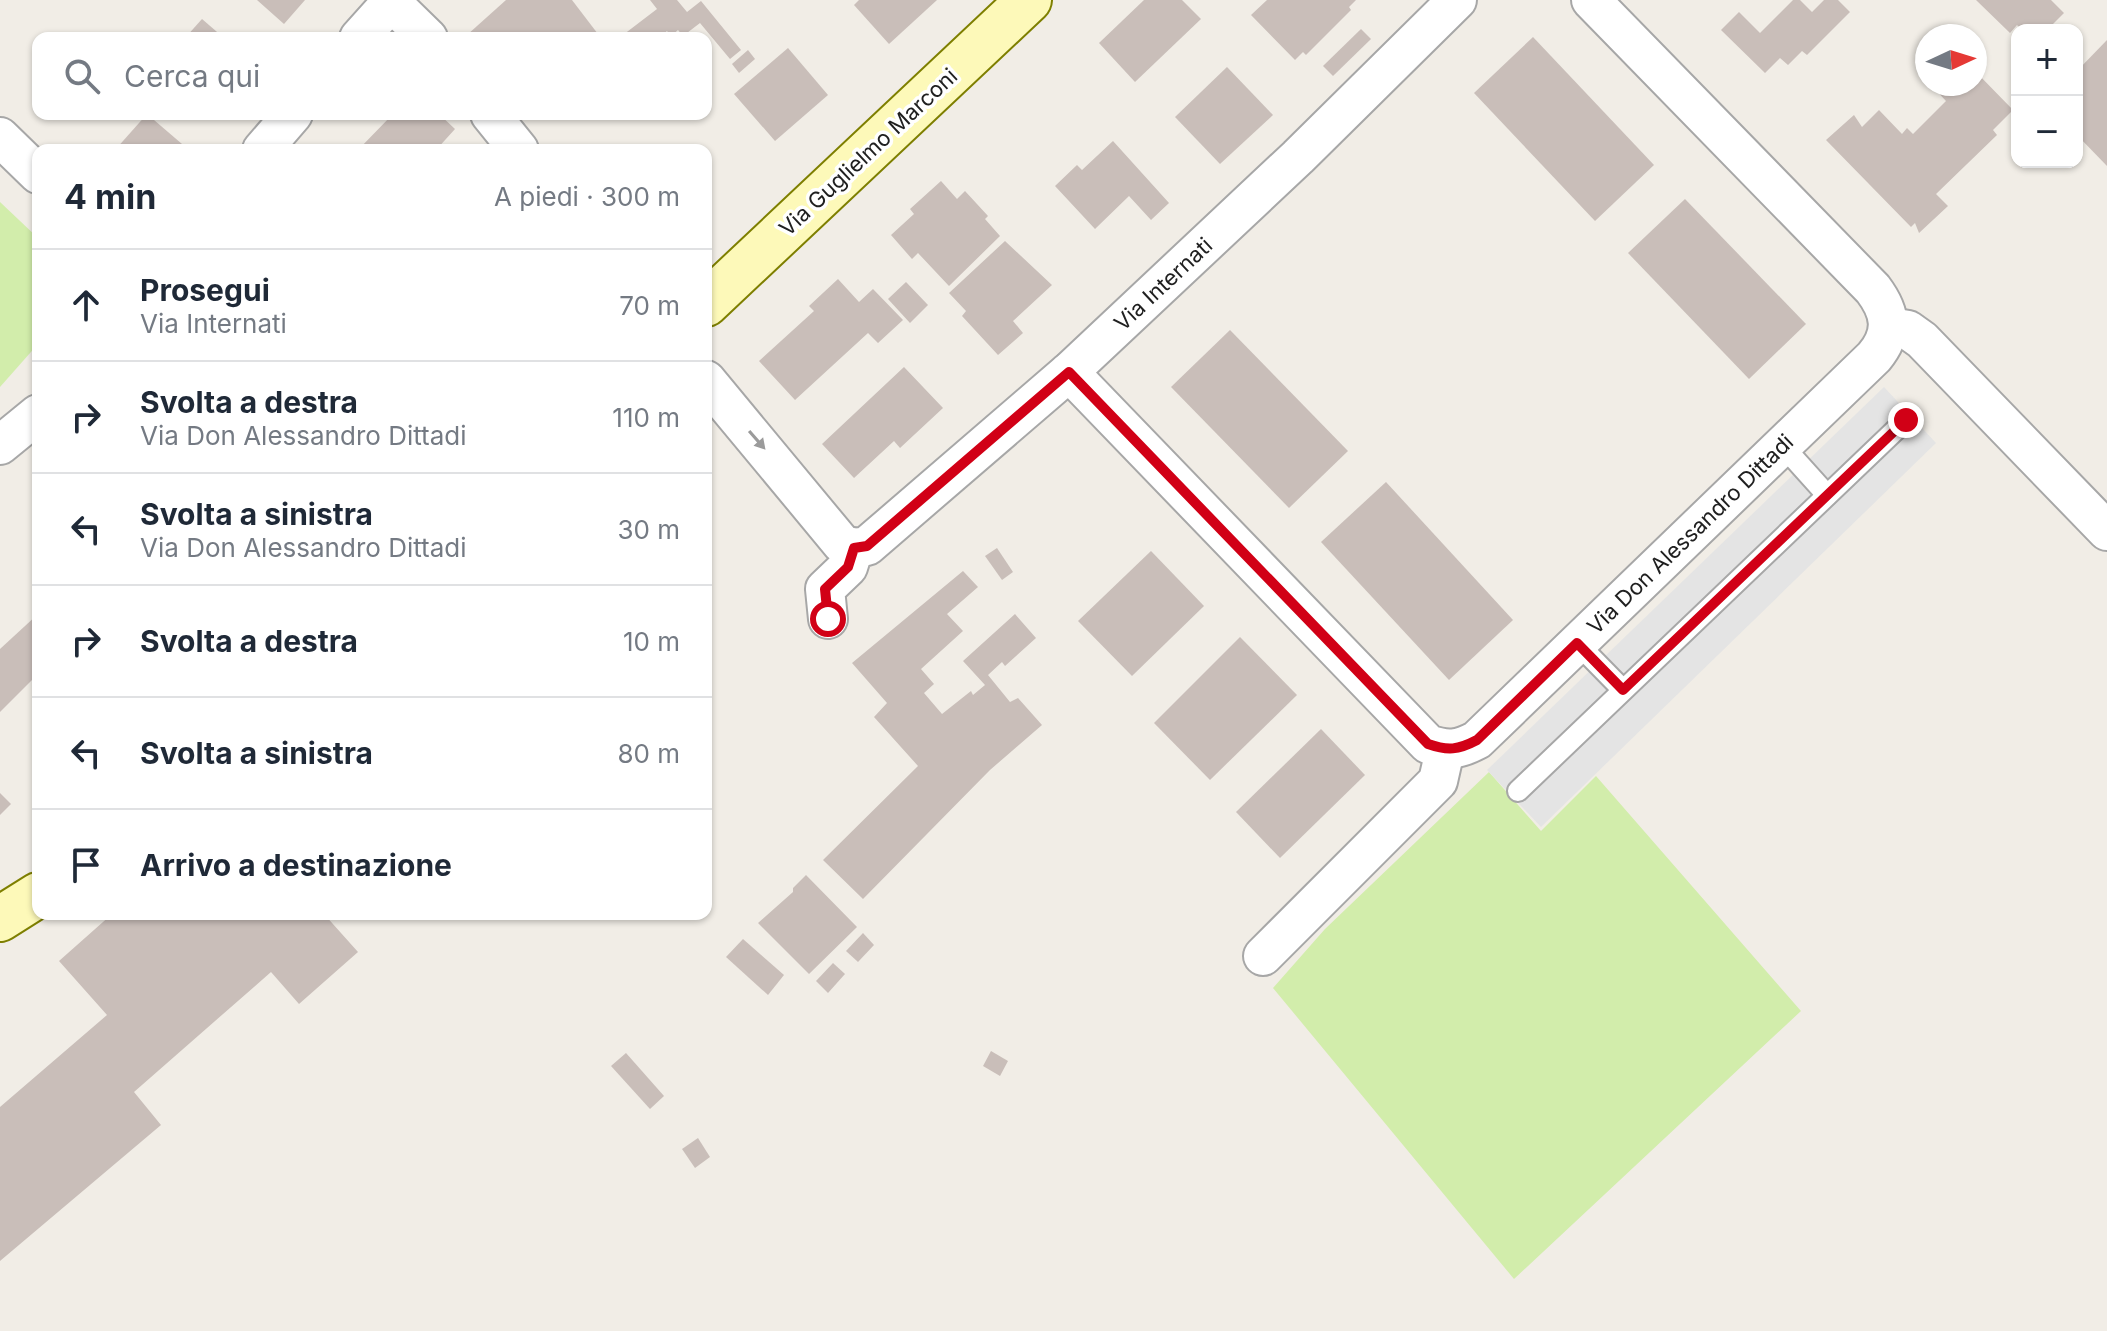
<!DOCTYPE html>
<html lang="it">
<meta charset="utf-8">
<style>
:root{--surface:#fff;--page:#f2f2f3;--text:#1f2937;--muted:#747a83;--line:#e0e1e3}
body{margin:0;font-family:Inter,sans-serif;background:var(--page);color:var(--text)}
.controls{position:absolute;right:24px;top:24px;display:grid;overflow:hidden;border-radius:16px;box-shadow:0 2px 6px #0004}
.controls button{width:72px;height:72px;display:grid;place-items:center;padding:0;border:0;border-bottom:2px solid var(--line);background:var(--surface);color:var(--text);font:40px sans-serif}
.compass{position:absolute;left:1915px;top:24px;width:72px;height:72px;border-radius:50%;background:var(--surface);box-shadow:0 2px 6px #0004;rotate:86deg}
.stop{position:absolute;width:24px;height:24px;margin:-18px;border:6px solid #d10016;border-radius:50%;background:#fff}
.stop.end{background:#d10016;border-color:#fff;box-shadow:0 2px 8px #0008}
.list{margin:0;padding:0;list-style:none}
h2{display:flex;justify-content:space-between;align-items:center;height:104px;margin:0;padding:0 32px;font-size:34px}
h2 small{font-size:26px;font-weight:400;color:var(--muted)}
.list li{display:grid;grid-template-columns:52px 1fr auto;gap:24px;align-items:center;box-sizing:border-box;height:112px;padding:0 32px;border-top:2px solid var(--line)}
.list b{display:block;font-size:30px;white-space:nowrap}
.list p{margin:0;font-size:26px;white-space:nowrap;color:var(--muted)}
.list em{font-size:26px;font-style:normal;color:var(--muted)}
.icon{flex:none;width:44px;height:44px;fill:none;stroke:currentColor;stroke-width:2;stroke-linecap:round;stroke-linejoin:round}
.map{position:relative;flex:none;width:2107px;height:1331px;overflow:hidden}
.search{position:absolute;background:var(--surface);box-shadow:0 2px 6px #0004;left:32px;top:32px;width:680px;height:88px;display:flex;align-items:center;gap:20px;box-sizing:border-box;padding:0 28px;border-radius:16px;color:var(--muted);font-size:30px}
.panel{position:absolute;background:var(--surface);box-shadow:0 2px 6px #0004;left:32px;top:144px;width:680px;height:776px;border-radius:16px}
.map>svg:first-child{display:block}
</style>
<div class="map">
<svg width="2107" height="1331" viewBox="0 0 2107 1331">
<rect width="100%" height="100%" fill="#f1ede6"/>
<g fill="#d2edab">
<polygon points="0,202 38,238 38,344 0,387"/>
<polygon points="1489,772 1541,831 1596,776 1801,1011 1514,1279 1273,988 1325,929"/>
</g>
<polygon fill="#e4e4e4" points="1884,387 1936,443 1541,827 1487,770"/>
<g fill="#c9beb9">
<polygon points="257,0 305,0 284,24"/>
<polygon points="506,0 572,0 601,38 470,38 467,35"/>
<polygon points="650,0 677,0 687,12 701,1 741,50 730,59 700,23 683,36 678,30 671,36 667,31 658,38 619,38 657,9"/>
<polygon points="859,0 937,0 889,44 854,5"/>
<polygon points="1144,0 1182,0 1201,19 1135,82 1099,43"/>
<polygon points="1267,0 1356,0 1349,7 1351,10 1306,55 1303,52 1295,60 1251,15"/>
<polygon points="1793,0 1800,0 1812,12 1824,0 1838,0 1850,12 1807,55 1802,51 1788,65 1780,58 1765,73 1721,30 1739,12 1760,33"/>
<polygon points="1976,0 2051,0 2064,13 2047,30 2022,30 2017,25 2010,33"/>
<polygon points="202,19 224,38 185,38"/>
<polygon points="1361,29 1371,39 1333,76 1323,66"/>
<polygon points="1533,37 1654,165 1595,221 1474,93"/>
<polygon points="2107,40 2107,166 2077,135 2077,71"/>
<polygon points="788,48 828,95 775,141 734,94"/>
<polygon points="748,50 755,59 739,73 732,64"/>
<polygon points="1227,67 1273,115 1220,164 1175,117"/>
<polygon points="1975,71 2013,110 1993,130 1997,135 1936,194 1948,206 1919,233 1915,223 1911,227 1826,140 1854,115 1862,127 1879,110 1902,134 1907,128 1913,134 1946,101 1933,87 1936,84 1975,84"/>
<polygon points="147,114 189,150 115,150"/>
<polygon points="400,114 439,114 455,129 436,150 358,150 391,116 395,120"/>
<polygon points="1113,141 1169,203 1151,220 1129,196 1095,229 1055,186 1077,165 1082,170"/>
<polygon points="941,181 957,199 965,191 988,216 985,219 1000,236 949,286 918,253 912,259 891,235 914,214 910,209"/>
<polygon points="1685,199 1806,324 1749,379 1628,253"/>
<polygon points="1005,241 1052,285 1013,321 1023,333 998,355 962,316 966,311 949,293"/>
<polygon points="838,279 859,302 873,289 903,320 878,343 868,333 795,400 759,361 814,311 809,306"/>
<polygon points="906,282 928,305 910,323 888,299"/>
<polygon points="1230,330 1348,451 1289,508 1171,387"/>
<polygon points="904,367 943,408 900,448 894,441 854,478 822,444"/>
<polygon points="1386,482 1513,620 1449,680 1321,542"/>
<polygon points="997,548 1013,572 1002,580 985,556"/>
<polygon points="1151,551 1204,606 1132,676 1078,621"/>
<polygon points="963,571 978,587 947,614 963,631 921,669 934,684 924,693 942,714 971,691 973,695 985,685 963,661 1015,614 1036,638 1005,666 1002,662 988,675 1010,702 1018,698 1042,725 990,770 863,899 823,860 918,766 874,717 887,703 852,663"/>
<polygon points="38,614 38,674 0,712 0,649"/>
<polygon points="1240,637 1297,695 1210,780 1154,723"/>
<polygon points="1321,729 1365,775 1280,858 1236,812"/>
<polygon points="0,793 11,804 0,815"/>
<polygon points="806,875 857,927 809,974 758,923 793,892 793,888"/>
<polygon points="112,914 324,914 358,952 299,1004 271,972 134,1092 161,1125 0,1261 0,1107 107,1015 59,961"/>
<polygon points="863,933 874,945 858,962 846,951"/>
<polygon points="743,939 784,975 768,995 726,957"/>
<polygon points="833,963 845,974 828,993 816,981"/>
<polygon points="991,1051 1008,1061 1000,1076 983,1066"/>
<polygon points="626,1053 664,1096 650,1109 611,1066"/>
<polygon points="698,1138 710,1157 695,1168 682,1149"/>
</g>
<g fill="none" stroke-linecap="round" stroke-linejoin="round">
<g stroke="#a7a7a7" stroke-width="24">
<g id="service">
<polyline points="1782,445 1827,495"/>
<polyline points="1577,643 1623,690"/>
<polyline points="1518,791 1906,420"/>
</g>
</g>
<g stroke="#a7a7a7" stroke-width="42">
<g id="minor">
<polyline points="391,2 428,38"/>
<polyline points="359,38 393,0"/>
<polyline points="490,114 519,150"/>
<polyline points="0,137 38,174"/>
<polyline points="262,150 293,114"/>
<polyline points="1890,327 1908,330 1922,340 2107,531"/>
<path d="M1069,372L1428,744C1448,751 1458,750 1477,740L1874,357C1894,333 1891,313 1873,289L1591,0"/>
<polyline points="706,380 842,544 854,548"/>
<polyline points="0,445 38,414"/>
<polyline points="828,619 825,589 848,567 854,548 867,546 1069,372 1298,157 1457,0"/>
<polyline points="1263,956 1438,781 1445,750"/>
</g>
</g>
<g stroke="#7e7f00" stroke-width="48">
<g id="secondary">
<polyline points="706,304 1029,0"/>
<polyline points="0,919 38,895"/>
</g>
</g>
<use href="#service" stroke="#fff" stroke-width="20"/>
<use href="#minor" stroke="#fff" stroke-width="38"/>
<use href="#secondary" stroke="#fdf9b9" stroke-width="44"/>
</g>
<defs><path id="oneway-solid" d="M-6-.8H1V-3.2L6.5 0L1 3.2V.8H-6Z" transform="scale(2)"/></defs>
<use fill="#9b9b9b" href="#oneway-solid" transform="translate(757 440) rotate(49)"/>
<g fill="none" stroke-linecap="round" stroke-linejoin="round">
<path stroke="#d10016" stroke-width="10" d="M828,619L825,589L848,567L854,548L867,546L1069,372L1428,744C1448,751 1458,750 1477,740L1577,643L1623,690L1906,420"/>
</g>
<g text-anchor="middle" stroke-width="7" stroke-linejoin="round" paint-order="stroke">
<g font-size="22" fill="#202020" stroke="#fff">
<text transform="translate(868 152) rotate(-43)" y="8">Via Guglielmo Marconi</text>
<text transform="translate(1163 284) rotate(-43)" y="8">Via Internati</text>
<text transform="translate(1690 534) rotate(-44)" y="8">Via Don Alessandro Dittadi</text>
</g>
</g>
</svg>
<div class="controls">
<button>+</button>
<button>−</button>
</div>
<svg class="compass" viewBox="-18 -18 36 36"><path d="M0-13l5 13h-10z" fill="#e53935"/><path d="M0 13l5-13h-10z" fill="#747a83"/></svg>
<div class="stop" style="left:828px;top:619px"></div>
<div class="stop end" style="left:1906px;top:420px"></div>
<div class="search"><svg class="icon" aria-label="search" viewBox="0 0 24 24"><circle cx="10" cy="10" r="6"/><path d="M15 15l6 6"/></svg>Cerca qui</div>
<section class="panel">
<h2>4 min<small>A piedi · 300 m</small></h2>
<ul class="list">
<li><svg class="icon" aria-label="ahead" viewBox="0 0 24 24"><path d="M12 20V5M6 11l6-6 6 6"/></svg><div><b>Prosegui</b><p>Via Internati</p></div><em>70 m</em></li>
<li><svg class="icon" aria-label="right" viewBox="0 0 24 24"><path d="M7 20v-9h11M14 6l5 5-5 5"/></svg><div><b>Svolta a destra</b><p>Via Don Alessandro Dittadi</p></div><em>110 m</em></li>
<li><svg class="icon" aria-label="left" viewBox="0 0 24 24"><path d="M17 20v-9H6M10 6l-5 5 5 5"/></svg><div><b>Svolta a sinistra</b><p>Via Don Alessandro Dittadi</p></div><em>30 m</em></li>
<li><svg class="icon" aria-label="right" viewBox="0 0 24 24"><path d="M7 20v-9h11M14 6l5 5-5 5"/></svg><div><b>Svolta a destra</b></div><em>10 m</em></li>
<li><svg class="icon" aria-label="left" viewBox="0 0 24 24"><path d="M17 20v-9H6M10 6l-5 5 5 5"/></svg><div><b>Svolta a sinistra</b></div><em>80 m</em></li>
<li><svg class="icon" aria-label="arrive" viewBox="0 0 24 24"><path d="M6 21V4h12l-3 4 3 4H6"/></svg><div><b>Arrivo a destinazione</b></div></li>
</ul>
</section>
</div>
